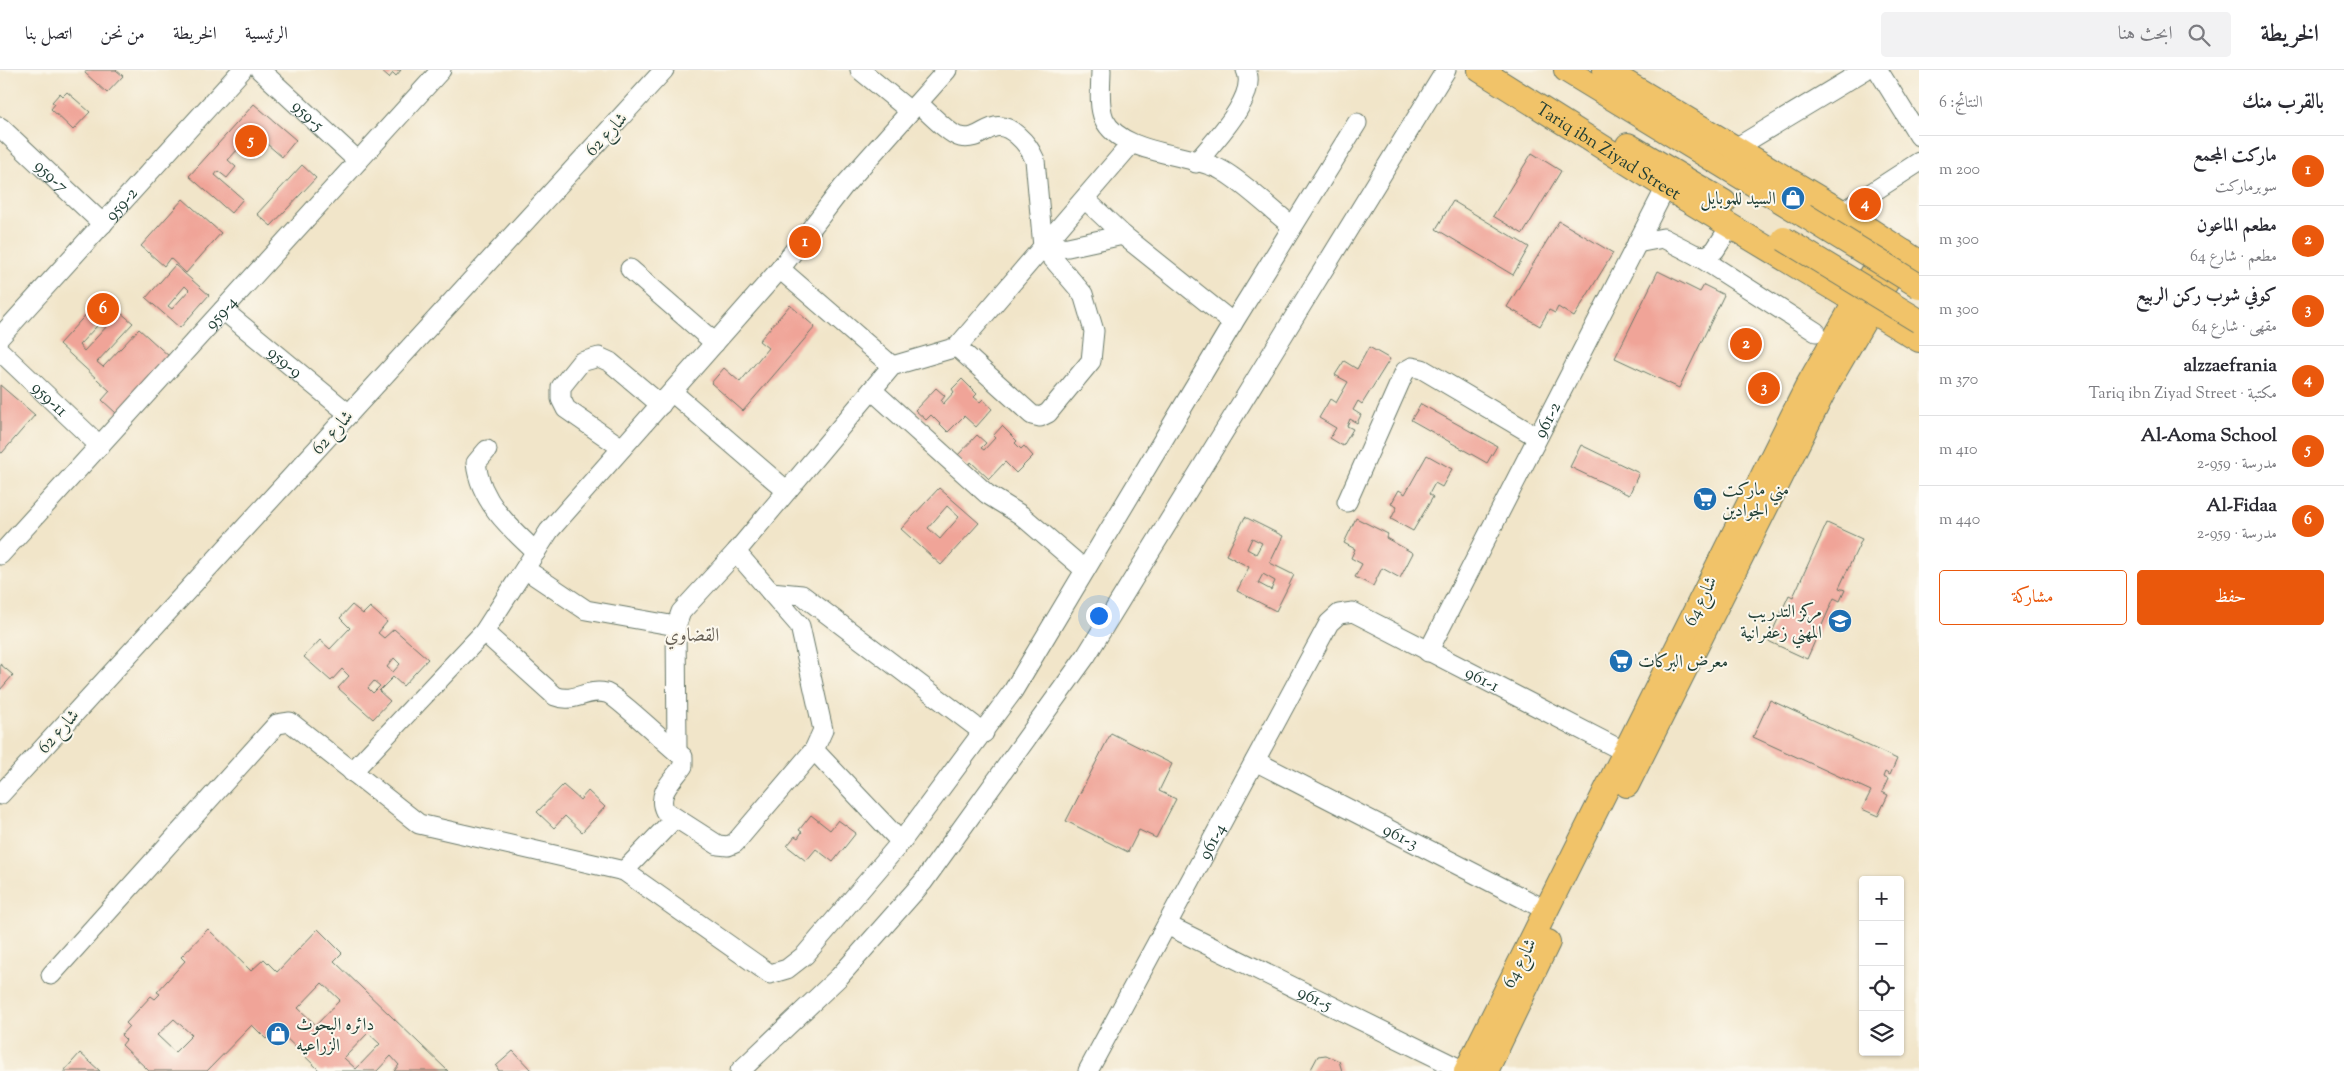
<!DOCTYPE html>
<html lang="ar">
<meta charset="utf-8">
<style>
:root{--surface:#fff;--page:#f2f2f3;--text:#2b2b33;--muted:#7c7c81;--line:#e1e1e2;--accent:#ea580c}
body{margin:0;font-family:"Sorts Mill Goudy",Amiri,serif;background:var(--page);color:var(--text);direction:rtl}
.controls{position:absolute;right:15px;bottom:15px;display:grid;overflow:hidden;border-radius:5px;box-shadow:0 1px 4px #0004}
.controls button{width:45px;height:45px;display:grid;place-items:center;padding:0;border:0;border-bottom:1px solid var(--line);background:var(--surface);color:var(--text);font:25px sans-serif}
.you{position:absolute;left:1098px;top:545px;width:18px;height:18px;margin:-12px;border:4px solid #fff;border-radius:50%;background:#1a73e8;box-shadow:0 0 0 8px #1a73e833}
.badge{display:grid;place-items:center;width:32px;height:32px;border-radius:50%;background:var(--accent);color:#fff;font-size:16px;font-weight:700}
.pin{position:absolute;translate:-50% -50%;border:2px solid #fff;box-shadow:0 1px 5px #0006}
.list{margin:0;padding:0;list-style:none}
h2{display:flex;justify-content:space-between;align-items:center;height:65px;margin:0;padding:0 20px;font-size:21px}
h2 small{font-size:16px;font-weight:400;color:var(--muted)}
.list li{display:grid;grid-template-columns:32px 1fr auto;gap:15px;align-items:center;box-sizing:border-box;height:70px;padding:0 20px;border-top:1px solid var(--line)}
.list b{display:block;font-size:19px;white-space:nowrap}
.list p{margin:0;font-size:16px;white-space:nowrap;color:var(--muted)}
.list em{font-size:16px;font-style:normal;color:var(--muted)}
.actions{display:flex;gap:10px;padding:15px 20px}
.actions a{flex:1;padding:11px 0;border:1px solid var(--accent);border-radius:5px;text-align:center;font-size:18px;color:var(--accent)}
.actions .main{background:var(--accent);color:#fff}
.icon{flex:none;width:28px;height:28px;fill:none;stroke:currentColor;stroke-width:2;stroke-linecap:round;stroke-linejoin:round}
.map{position:relative;flex:none;width:1919px;height:1001px;overflow:hidden;direction:ltr}
header{display:flex;align-items:center;gap:30px;box-sizing:border-box;height:70px;padding:0 25px;background:var(--surface);border-bottom:1px solid var(--line)}
header strong{font-size:24px}
nav{display:flex;gap:28px;margin-inline-start:auto;font-size:18px}
.search{width:350px;height:45px;background:var(--page);display:flex;align-items:center;gap:12px;box-sizing:border-box;padding:0 18px;border-radius:5px;color:var(--muted);font-size:19px}
main{display:flex}
aside{flex:1;background:var(--surface)}
.map>svg:first-child{display:block}
</style>
<header>
<strong>الخريطة</strong>
<div class="search"><svg class="icon" aria-label="search" viewBox="0 0 24 24"><circle cx="10" cy="10" r="6"/><path d="M15 15l6 6"/></svg>ابحث هنا</div>
<nav><a>الرئيسية</a><a>الخريطة</a><a>من نحن</a><a>اتصل بنا</a></nav>
</header>
<main>
<aside>
<h2>بالقرب منك<small>النتائج: 6</small></h2>
<ul class="list">
<li><span class="badge">1</span><div><b>ماركت المجمع</b><p>سوبرماركت</p></div><em>200 m</em></li>
<li><span class="badge">2</span><div><b>مطعم الماعون</b><p>مطعم · شارع 64</p></div><em>300 m</em></li>
<li><span class="badge">3</span><div><b>كوفي شوب ركن الربيع</b><p>مقهى · شارع 64</p></div><em>300 m</em></li>
<li><span class="badge">4</span><div><b>alzzaefrania</b><p>مكتبة · Tariq ibn Ziyad Street</p></div><em>370 m</em></li>
<li><span class="badge">5</span><div><b>Al-Aoma School</b><p>مدرسة · 959-2</p></div><em>410 m</em></li>
<li><span class="badge">6</span><div><b>Al-Fidaa</b><p>مدرسة · 959-2</p></div><em>440 m</em></li>
</ul>
<div class="actions"><a class="main">حفظ</a><a>مشاركة</a></div>
</aside>
<div class="map">
<svg width="1919" height="1001" viewBox="0 0 1919 1001">
<rect width="100%" height="100%" fill="#fbf7ec"/>
<filter id="ink" filterUnits="userSpaceOnUse"><feTurbulence type="fractalNoise" baseFrequency=".02" numOctaves="2"/><feDisplacementMap in="SourceGraphic" scale="10" xChannelSelector="R" yChannelSelector="G"/><feConvolveMatrix kernelMatrix="1 2 1 2 8 2 1 2 1" color-interpolation-filters="sRGB"/></filter>
<filter id="wash" filterUnits="userSpaceOnUse"><feTurbulence type="fractalNoise" baseFrequency=".0096" numOctaves="4" result="noise"/><feDisplacementMap in="SourceGraphic" scale="20" xChannelSelector="R" yChannelSelector="G"/><feGaussianBlur stdDeviation="1.12" result="paint"/><feColorMatrix in="noise" values="0 0 0 0 0 0 0 0 0 0 0 0 0 0 0 0 0 1.4 0 .05"/><feComposite in="paint" operator="in"/></filter>
<g filter="url(#wash)">
<rect width="100%" height="100%" fill="#f1e5c9"/>
<g id="blocks">
<g fill="#f0a498" fill-rule="evenodd">
<polygon points="87,0 116,0 123,6 107,23 85,3"/>
<polygon points="380,0 401,0 396,6 393,3 389,8"/>
<polygon points="67,22 90,42 73,60 51,39 55,34 52,32 60,23 63,26"/>
<polygon points="254,34 296,70 282,87 253,62 249,66 257,74 247,86 239,78 228,90 236,97 227,108 218,101 215,105 243,129 231,143 189,106"/>
<polygon points="1532,83 1561,101 1523,164 1493,146"/>
<polygon points="302,95 316,108 271,156 257,144"/>
<polygon points="183,129 221,163 186,203 170,188 164,196 141,176"/>
<polygon points="1453,131 1529,177 1513,205 1436,159"/>
<polygon points="1559,151 1613,183 1574,247 1558,237 1555,243 1549,240 1540,256 1507,237"/>
<path d="M175,195L209,225L180,258L146,228ZM185,216L189,220L172,239L168,236Z"/>
<polygon points="1658,201 1700,222 1704,215 1724,225 1679,318 1615,288"/>
<polygon points="103,226 115,237 79,275 84,281 120,242 133,253 97,292 103,297 139,259 170,287 117,344 102,330 110,321 59,274"/>
<polygon points="790,235 815,257 743,341 711,313 724,298 740,312 768,278 759,271"/>
<polygon points="1369,277 1390,289 1362,334 1358,331 1353,340 1361,345 1357,353 1350,349 1347,356 1353,359 1343,376 1330,368 1336,358 1319,348 1330,329 1336,333 1348,312 1335,305 1344,291 1357,299"/>
<polygon points="962,309 977,324 974,327 980,332 983,329 992,339 976,357 964,346 948,362 931,345 926,350 915,340 936,318 945,326 941,331 943,334 954,322 952,319"/>
<polygon points="0,315 35,345 2,383 0,382"/>
<polygon points="1421,334 1497,376 1487,393 1411,350"/>
<polygon points="1002,356 1017,371 1015,373 1021,379 1024,376 1033,386 1016,403 1005,392 989,409 971,392 967,397 956,387 977,365 986,373 981,378 984,380 995,368 993,366"/>
<polygon points="1581,375 1639,403 1629,425 1570,397"/>
<polygon points="1427,385 1452,399 1442,417 1435,413 1429,424 1433,427 1413,461 1391,449 1397,437 1391,434 1399,420 1405,424"/>
<path d="M939,418L979,453L941,495L901,459ZM947,436L959,447L940,469L928,458Z"/>
<path d="M1245,447L1283,466L1270,493L1294,505L1276,541L1237,521L1249,497L1226,485ZM1252,468L1262,473L1256,484L1247,479ZM1263,504L1275,511L1271,520L1258,513Z"/>
<polygon points="1356,448 1388,464 1386,468 1413,483 1400,508 1382,498 1373,516 1355,507 1362,494 1351,488 1355,479 1344,473"/>
<polygon points="1827,453 1862,469 1839,518 1845,520 1840,531 1834,528 1807,589 1768,571 1789,525 1793,527"/>
<path d="M352,535L363,544L370,537L387,552L378,563L384,568L394,559L428,589L403,616L393,607L379,621L390,631L373,649L338,618L349,606L342,599L331,611L304,587L320,570L330,579L350,558L340,548ZM394,588L400,594L393,602L387,597ZM374,611L380,616L373,623L368,618Z"/>
<polygon points="0,594 13,605 0,620"/>
<polygon points="1770,630 1897,689 1890,705 1885,702 1883,707 1888,709 1882,722 1888,725 1878,746 1862,739 1871,721 1753,667"/>
<polygon points="1111,663 1172,694 1159,721 1176,729 1156,768 1139,760 1128,782 1066,751"/>
<polygon points="563,715 580,730 588,721 605,737 582,762 565,746 554,758 537,742"/>
<polygon points="811,745 830,760 838,750 856,763 833,792 816,779 806,791 787,776 795,766 798,768 802,762 799,760"/>
<path d="M208,859L251,901L264,889L277,902L318,859L342,883L334,891L448,1001H394L399,995L391,986L377,1001H320L276,958L266,969L252,955L207,1001H149L122,975L126,970L121,965L129,956L126,953L151,926L155,929L160,924L157,922L185,891L181,887ZM322,913L340,930L316,955L298,938ZM174,949L192,965L175,982L157,965ZM368,963L380,974L356,999L344,988Z"/>
<polygon points="513,981 532,1001 499,1001 496,996"/>
<polygon points="80,983 100,1001 64,1001"/>
<polygon points="1326,985 1339,991 1342,1001 1310,1001 1318,986"/>
</g>
</g>
</g>
<g filter="url(#ink)">
<use href="#blocks" fill-opacity="0" stroke="#687868" stroke-width="1"/>
<g fill="none" stroke-linecap="round" stroke-linejoin="round">
<g stroke="#687868" stroke-width="21">
<g id="minor">
<path id="s1" d="M260,0L358,91"/>
<polyline points="860,0 910,41"/>
<path d="M1101,0C1101,15 1098,35 1104,49C1120,85 1193,83 1223,101C1244,113 1272,140 1292,156"/>
<polyline points="1878,0 1919,66"/>
<path d="M918,33C927,41 950,65 960,67C984,73 991,42 1017,65C1026,73 1030,79 1035,90L1043,177L1083,224L1094,261L1091,291L1048,343L1040,347L1032,345L957,277"/>
<path id="s2" d="M0,57L103,154"/>
<polyline points="1734,79 1865,0"/>
<path d="M1196,93C1212,73 1259,27 1246,0"/>
<polyline points="1085,129 1123,165 1233,253"/>
<polyline points="1842,142 1919,92"/>
<polyline points="1637,173 1663,168 1696,185 1816,262"/>
<polyline points="1045,179 1068,177 1123,165"/>
<polyline points="1696,185 1707,186 1715,180 1731,155"/>
<polyline points="630,199 715,273"/>
<polyline points="780,199 892,296"/>
<path id="s3" d="M223,240L349,344"/>
<path id="s4" d="M0,267L242,0"/>
<path id="s5" d="M0,281L100,376"/>
<polyline points="872,320 987,424 1021,445 1085,500"/>
<polyline points="672,322 787,421"/>
<polyline points="622,378 566,339 561,329 561,317 581,292 599,287 610,292 661,335"/>
<path d="M487,380L476,393C480,431 510,458 536,482"/>
<polyline points="1347,432 1405,301 1412,297 1422,299 1537,367"/>
<polyline points="736,482 800,556 823,660 814,680 901,772"/>
<path id="s6" d="M0,485L441,0"/>
<polyline points="525,499 586,540 676,556"/>
<polyline points="771,522 802,525 984,663"/>
<path d="M484,562L555,626C575,634 586,618 606,623C615,625 666,673 677,682L683,687V696C673,710 656,724 665,741L718,775L728,776L735,773L814,680"/>
<path id="s7" d="M1428,582L1666,117"/>
<polyline points="677,682 676,556 681,542 736,482 892,296 957,277 1131,74"/>
<path id="s8" d="M1255,691L1546,840"/>
<polyline points="352,702 484,562 549,461 780,199 843,117 947,0"/>
<polyline points="0,725 664,0"/>
<polyline points="624,801 675,748"/>
<path id="s9" d="M1167,855L1464,1001"/>
<polyline points="51,905 277,654 290,652 419,754 624,801 770,904 787,899 805,885 901,772 1013,621 1233,253 1357,53"/>
<polyline points="740,1001 839,907 923,812 1086,586 1446,0"/>
<path id="s10" d="M1088,1001L1329,553L1339,544L1353,542L1625,682"/>
</g>
</g>
<g stroke="#687868" stroke-width="26">
<g id="major">
<path id="s11" d="M1480,0L1666,117L1919,270"/>
<polyline points="1566,0 1804,145"/>
<polyline points="1605,0 1842,142 1919,192"/>
<polyline points="1628,75 1724,132"/>
<polyline points="1627,715 1829,311 1904,182"/>
<polyline points="1466,1001 1808,315 1889,173"/>
<polyline points="1486,1001 1548,872"/>
</g>
</g>
<use href="#minor" stroke="#fff" stroke-width="19"/>
<use href="#major" stroke="#f1c369" stroke-width="24"/>
<g stroke="#687868" stroke-width="26" stroke-linecap="butt">
<g id="major-bridge">
<polyline points="1804,145 1919,216"/>
<polyline points="1784,169 1919,251"/>
</g>
</g>
<use href="#major-bridge" stroke="#f1c369" stroke-width="24"/>
</g>
</g>
<defs>
<g id="shop-disc" transform="scale(1.25)"><circle r="9.5" fill="#1f6fb2" stroke="#fbf7ec"/><path d="M-5-2.5h2.3a2.7 3.5 0 0 1 5.4 0H5L5.5 6h-11ZM-1.5-2.5h3a1.5 2.3 0 0 0-3 0Z" fill="#fff"/></g>
<g id="supermarket-disc" transform="scale(1.25)"><circle r="9.5" fill="#1f6fb2" stroke="#fbf7ec"/><path d="M-6-5.5h2.5l.6 2H6L4.5 2H-2.5L-4.4-4H-6ZM-1.5 3.2a1.3 1.3 0 1 0 .1 0ZM3 3.2a1.3 1.3 0 1 0 .1 0Z" fill="#fff"/></g>
<g id="university-disc" transform="scale(1.25)"><circle r="9.5" fill="#1f6fb2" stroke="#fbf7ec"/><path d="M0-5L7-2L0 1L-7-2ZM-4 1L0 2.5L4 1V4Q0 6-4 4Z" fill="#fff"/></g>
</defs>
<g fill-rule="evenodd">
<use href="#shop-disc" x="1793" y="128"/>
<use href="#supermarket-disc" x="1705" y="429"/>
<use href="#university-disc" x="1840" y="551"/>
<use href="#supermarket-disc" x="1621" y="591"/>
<use href="#shop-disc" x="278" y="964"/>
</g>
<g text-anchor="middle" stroke-width="4" stroke-linejoin="round" paint-order="stroke">
<g font-size="18" fill="#1f3d34" stroke="#fbf7ec">
<text dy="6" stroke="none"><textPath href="#s1" startOffset="66">959-5</textPath></text>
<text transform="translate(606 64) rotate(-47)" y="6">شارع 62</text>
<text dy="6" stroke="none"><textPath href="#s11" startOffset="152">Tariq ibn Ziyad Street</textPath></text>
<text dy="6" stroke="none"><textPath href="#s2" startOffset="71">959-7</textPath></text>
<text dy="6" stroke="none"><textPath href="#s4" startOffset="180">959-2</textPath></text>
<text dy="6" stroke="none"><textPath href="#s6" startOffset="328">959-4</textPath></text>
<text dy="6" stroke="none"><textPath href="#s3" startOffset="81">959-9</textPath></text>
<text dy="6" stroke="none"><textPath href="#s5" startOffset="69">959-11</textPath></text>
<text dy="6" stroke="none"><textPath href="#s7" startOffset="261">961-2</textPath></text>
<text transform="translate(332 362) rotate(-48)" y="6">شارع 62</text>
<text transform="translate(1700 531) rotate(-64)" y="6">شارع 64</text>
<text dy="6" stroke="none"><textPath href="#s10" startOffset="682">961-1</textPath></text>
<text transform="translate(58 661) rotate(-48)" y="6">شارع 62</text>
<text dy="6" stroke="none"><textPath href="#s8" startOffset="164">961-3</textPath></text>
<text dy="6" stroke="none"><textPath href="#s10" startOffset="261">961-4</textPath></text>
<text transform="translate(1519 893) rotate(-63)" y="6">شارع 64</text>
<text dy="6" stroke="none"><textPath href="#s9" startOffset="165">961-5</textPath></text>
</g>
<g font-size="18" fill="#1f3d34" stroke="#fbf7ec" text-anchor="start">
<text x="1776" y="134" text-anchor="end">السيد للموبايل</text>
<text x="1722" y="425">مني ماركت<tspan x="1722" dy="21">الجوادين</tspan></text>
<text x="1822" y="547" text-anchor="end">مركز التدريب<tspan x="1822" dy="21">المهني زعفرانية</tspan></text>
<text x="1638" y="597">معرض البركات</text>
<text x="296" y="960">دائره البحوث<tspan x="296" dy="21">الزراعيه</tspan></text>
</g>
<g font-size="19" fill="#686157" stroke="#fbf7ec">
<text x="692" y="571">القضاوي</text>
</g>
</g>
</svg>
<div class="controls">
<button>+</button>
<button>−</button>
<button><svg class="icon" aria-label="locate" viewBox="0 0 24 24"><circle cx="12" cy="12" r="6"/><path d="M12 2v4M12 18v4M2 12h4M18 12h4"/></svg></button>
<button><svg class="icon" aria-label="layers" viewBox="0 0 24 24"><path d="M12 4l9 5-9 5-9-5zM3 14l9 5 9-5"/></svg></button>
</div>
<div class="you"></div>
<div class="pin badge" style="left:805px;top:172px">1</div>
<div class="pin badge" style="left:1746px;top:274px">2</div>
<div class="pin badge" style="left:1764px;top:318px">3</div>
<div class="pin badge" style="left:1865px;top:134px">4</div>
<div class="pin badge" style="left:251px;top:71px">5</div>
<div class="pin badge" style="left:103px;top:239px">6</div>
</div>
</main>
